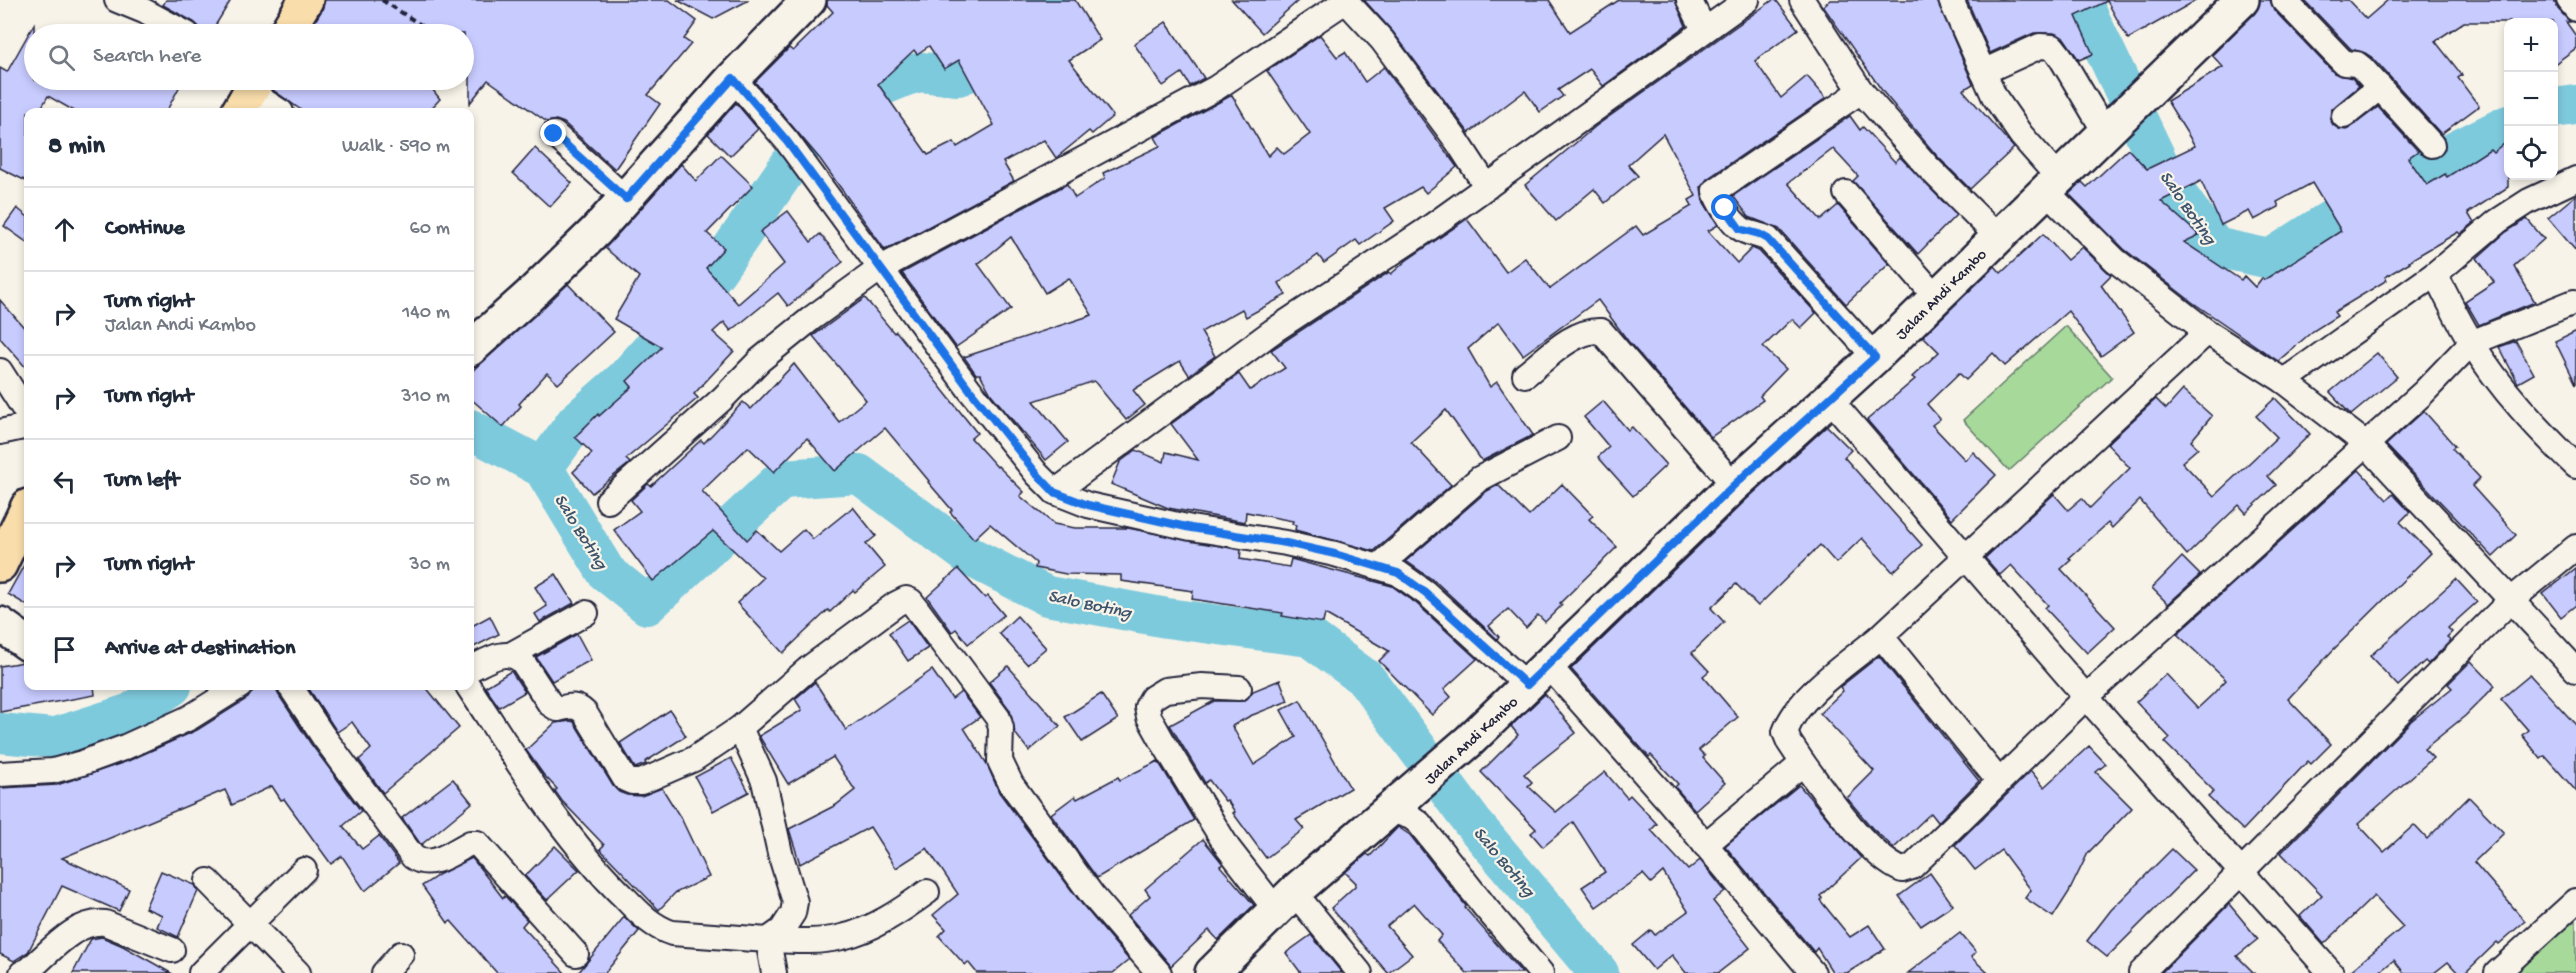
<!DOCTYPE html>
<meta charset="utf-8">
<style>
:root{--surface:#fff;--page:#f6f6f7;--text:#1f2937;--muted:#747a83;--line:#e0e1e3}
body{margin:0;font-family:"Gochi Hand",sans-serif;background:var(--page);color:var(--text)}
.controls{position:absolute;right:18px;top:18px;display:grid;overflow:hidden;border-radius:12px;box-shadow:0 3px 9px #0003}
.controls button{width:54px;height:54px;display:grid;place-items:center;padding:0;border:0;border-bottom:2px solid var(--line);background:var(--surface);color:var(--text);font:30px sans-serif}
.stop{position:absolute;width:18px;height:18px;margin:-14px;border:4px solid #1a73e8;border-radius:50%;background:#fff}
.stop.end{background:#1a73e8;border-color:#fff;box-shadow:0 2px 6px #0008}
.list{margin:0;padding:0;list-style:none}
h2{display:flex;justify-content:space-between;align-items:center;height:78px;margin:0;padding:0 24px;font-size:26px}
h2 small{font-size:20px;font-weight:400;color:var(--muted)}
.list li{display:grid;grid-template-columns:39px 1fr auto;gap:18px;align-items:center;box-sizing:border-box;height:84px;padding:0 24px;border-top:2px solid var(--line)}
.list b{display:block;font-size:22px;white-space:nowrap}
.list p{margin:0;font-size:20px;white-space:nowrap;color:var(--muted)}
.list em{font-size:20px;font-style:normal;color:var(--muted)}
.icon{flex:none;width:33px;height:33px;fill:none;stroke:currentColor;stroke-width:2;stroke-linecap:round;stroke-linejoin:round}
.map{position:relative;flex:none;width:2576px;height:973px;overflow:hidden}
.search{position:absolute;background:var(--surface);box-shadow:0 3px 9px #0003;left:24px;top:24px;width:450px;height:66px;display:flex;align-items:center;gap:15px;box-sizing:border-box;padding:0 21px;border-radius:33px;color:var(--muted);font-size:22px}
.panel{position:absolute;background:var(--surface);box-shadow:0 3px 9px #0003;left:24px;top:108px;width:450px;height:582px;border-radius:12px}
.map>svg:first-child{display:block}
</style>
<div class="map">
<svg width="2576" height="973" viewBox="0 0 2576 973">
<rect width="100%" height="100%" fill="#f7f3e8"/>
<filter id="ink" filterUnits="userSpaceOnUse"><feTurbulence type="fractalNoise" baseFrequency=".0167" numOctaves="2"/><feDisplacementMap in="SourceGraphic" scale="12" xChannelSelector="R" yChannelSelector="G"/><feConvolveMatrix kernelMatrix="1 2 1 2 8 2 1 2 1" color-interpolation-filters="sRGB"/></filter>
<g filter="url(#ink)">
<g fill="#a7d99b" stroke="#647e6b" stroke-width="1.5">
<polygon points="2066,326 2112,377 2009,471 1963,420"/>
<polygon points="2576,912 2576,973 2508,973"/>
</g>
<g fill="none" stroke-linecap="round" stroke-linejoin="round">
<g stroke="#7ecadd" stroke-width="40">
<polyline points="2081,0 2166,179 2215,247 2270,259 2379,189 2508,125"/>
<polyline points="2554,108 2576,105"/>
<polyline points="470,429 543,468 606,572 647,605 782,479 859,474 971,557 1047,596 1167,618 1309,637 1366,679 1472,822 1599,973"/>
<polyline points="543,468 576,422 625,379 667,332 717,270 806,141 843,102 906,76 921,72 958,76 989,64 1053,0"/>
<polyline points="0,733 53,738 131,713 172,686"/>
</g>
</g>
<g fill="#c7cbfe" stroke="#22223b" stroke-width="1.5" fill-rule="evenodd">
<polygon points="166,0 231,0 210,34 201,34 199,27 194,22 163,5"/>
<polygon points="325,0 669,0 697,21 684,39 691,44 648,95 660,104 615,169 564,123 556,120 547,122 488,80 470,103 470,66 464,72 464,34 307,34 322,10"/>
<polygon points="677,0 749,0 713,19"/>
<path d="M827,0H1075L1100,40L1069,60L1113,116L1092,134L1089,131L1056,158L1044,140L1003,162L1014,181L885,250L820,159L755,82L789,48L793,51L833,12L827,5ZM929,46L944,69L959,60L994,125L957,147L954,142L928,155L878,84L914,50L917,54Z"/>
<polygon points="1232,0 1299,0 1262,33"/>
<polygon points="1364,0 1549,0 1570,32 1619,0 1675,0 1686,26 1603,86 1590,69 1558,90 1563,96 1540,112 1525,91 1469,133 1393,32"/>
<polygon points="1773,0 1776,0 1798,29 1755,61 1781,98 1807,76 1826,98 1707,179 1701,187 1703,201 1718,225 1708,231 1737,263 1752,248 1759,251 1816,313 1801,328 1792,319 1763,347 1786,369 1760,396 1763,400 1711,437 1628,341 1598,300 1523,355 1499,322 1468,349 1490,387 1497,382 1533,435 1482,461 1446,410 1411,442 1451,485 1374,551 1295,530 1296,525 1292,524 1293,521 1246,512 1245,522 1168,508 1111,484 1120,462 1136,450 1164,462 1166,452 1198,460 1171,424 1239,374 1250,390 1285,368 1271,350 1389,272 1391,274 1407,260 1467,219 1506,272 1525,258 1550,289 1636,226 1643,235 1692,206 1689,200 1696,196 1663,134 1628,165 1638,176 1605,203 1594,189 1556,221 1525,185 1596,126"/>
<polygon points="1830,0 1937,0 1973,84 1963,90 2014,148 1970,189 1937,156 1883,92 1823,6"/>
<polygon points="1967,0 2197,0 2128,39 2107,1 2076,16 2093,54 2079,60 2064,38 2054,33 2034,33 1990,53"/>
<path d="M2260,0H2270L2274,10L2334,73L2352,78L2359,86L2331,110L2330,119L2333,125L2339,129L2347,130L2378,107L2418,151L2408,158L2427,185L2445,174L2447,177L2490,149L2493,152L2508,140V187L2468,213L2474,223L2460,234L2458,232L2409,261L2410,262L2385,277L2387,280L2334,312L2337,316L2313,331L2278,361L2192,302L2124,249L2069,194L2082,182L2087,187L2128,149L2147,169L2195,146L2167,101L2223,67L2212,55L2255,13ZM2201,181L2221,225L2249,211L2254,220L2279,207L2277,202L2312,183L2341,231L2264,280L2262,278L2255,287L2244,276L2241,280L2184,242L2199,235L2161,201Z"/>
<polygon points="2304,0 2348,0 2366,19 2388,0 2554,0 2558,9 2570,22 2566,22 2576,36 2576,48 2553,65 2553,22 2464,22 2435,41 2462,75 2458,78 2479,106 2441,134 2373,58 2365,53 2351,49"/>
<polygon points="1166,22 1204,78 1190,86 1182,73 1163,86 1134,44"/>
<polygon points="34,24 34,80 183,80 166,112 76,112 48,96 39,112 28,112 28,182 0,168 0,68 7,72"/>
<polygon points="1320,35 1337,57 1345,52 1365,82 1384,67 1457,167 1426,193 1421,187 1385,208 1394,221 1360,245 1356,240 1324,263 1318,255 1279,283 1286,295 1246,317 1242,309 1201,332 1215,356 1189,375 1180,361 1133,390 1145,405 1126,420 1094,381 1034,401 1068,442 1046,460 991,394 980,374 976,374 964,357 1092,315 1069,278 1045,293 1011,237 978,264 1011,309 956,347 902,273 1067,184 1075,198 1105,178 1103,173 1160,146 1155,137 1232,95 1268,156 1277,147 1284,154 1310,134 1267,71"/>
<polygon points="276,80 425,80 440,99 428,112 304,112 273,90"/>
<polygon points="736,103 758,129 730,156 708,134"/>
<polygon points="1850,116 1860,130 1863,127 1895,162 1900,157 1956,215 1918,254 1853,181 1858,176 1833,149 1788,183 1821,220 1838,205 1889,264 1846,304 1779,229 1749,217 1733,196"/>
<polygon points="535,148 572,183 550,207 513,173"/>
<polygon points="721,155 753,186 707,233 724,248 706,268 738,304 784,264 760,232 788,211 811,242 820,234 843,262 788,306 778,293 731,331 724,322 713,332 734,351 694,394 698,398 626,459 630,463 592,493 573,472 592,453 575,437 598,414 599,416 632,387 627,381 662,347 614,319 639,277 605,248 681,164 696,181"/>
<polygon points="2576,195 2576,251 2548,218"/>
<polygon points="17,208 28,217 28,243 4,226"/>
<polygon points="2527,219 2544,239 2514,266 2535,302 2479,325 2465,301 2494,282 2477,258 2506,232"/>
<polygon points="2043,234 2067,260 2082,247 2111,275 2101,285 2134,332 2101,356 2068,311 2005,366 1993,353 1966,380 1959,373 1927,404 1940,419 1932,425 1965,460 1973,452 1996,475 1952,519 1867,420 1915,379 1912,377 1939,352 1923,336 1995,266 2001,273"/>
<polygon points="568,284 614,332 558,384 547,373 519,404 521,406 503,427 470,398 470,373"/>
<polygon points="865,298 894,333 896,331 977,433 971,438 997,467 998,466 1024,492 1020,496 1054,524 1075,528 1128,528 1241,550 1240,559 1289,567 1291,559 1392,586 1417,604 1477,659 1444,689 1451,697 1432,715 1379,661 1389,651 1325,614 1323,623 1282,616 1283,613 1192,599 1193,591 1121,581 1121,575 1066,574 1035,568 1036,563 990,524 974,539 950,512 952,510 928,482 929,481 885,428 835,471 807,438 774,472 748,447 702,491 747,540 757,530 779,551 804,529 813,539 853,507 876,536 866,544 885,567 855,592 853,590 830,612 828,610 783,653 737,603 763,578 713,531 653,581 614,530 640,511 631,500 648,484 651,486 701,440 704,443 743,402 751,409 794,364 839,422 866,400 813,336"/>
<polygon points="0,300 28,332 28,370 0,338"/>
<polygon points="2576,331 2576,384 2555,341"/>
<polygon points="2516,341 2534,374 2518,383 2499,347"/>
<polygon points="2377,353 2397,377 2351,415 2330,392"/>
<polygon points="2183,390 2212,416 2191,441 2198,448 2182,462 2214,496 2277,437 2256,416 2275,398 2310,434 2268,476 2276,485 2246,513 2239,505 2187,555 2140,500 2112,528 2108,523 2069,558 2071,560 2061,569 2115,627 2087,653 2045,608 2048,605 2011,565 2000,575 1985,558 2054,494 2068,510 2082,498 2090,508 2130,468 2107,444 2156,399 2166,409"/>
<polygon points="1603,401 1628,430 1632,427 1666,465 1633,496 1598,457 1609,447 1584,417"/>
<polygon points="2424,411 2455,446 2452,448 2480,478 2472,486 2516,535 2493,557 2386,445"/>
<polygon points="1827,426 1851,450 1844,457 1922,545 1893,572 1862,538 1836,563 1820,545 1758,606 1736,584 1711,608 1724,622 1692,653 1709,671 1703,676 1738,717 1699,750 1705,756 1703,758 1725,783 1695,810 1675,787 1678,784 1651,755 1649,757 1571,669 1747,499"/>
<polygon points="2359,470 2387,500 2393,494 2410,512 2400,522 2431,553 2332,651 2288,699 2331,744 2311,764 2308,761 2243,830 2208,797 2214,791 2165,743 2170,738 2136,702 2166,674 2198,708 2213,694 2226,680 2177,634"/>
<polygon points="1562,484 1593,516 1589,519 1617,547 1560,603 1562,605 1545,622 1538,615 1526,628 1508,609 1489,626 1499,637 1497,639 1436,582 1406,561 1487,491 1498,485 1529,516"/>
<polygon points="2182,557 2200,575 2168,604 2152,588"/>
<polygon points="28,558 28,606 8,594"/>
<polygon points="2576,568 2576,605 2561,617 2543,594"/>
<polygon points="958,569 985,598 988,596 1004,615 968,644 956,629 952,632 927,597"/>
<polygon points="556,574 574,603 540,622 535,614 547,606 535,587"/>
<polygon points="2456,579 2477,602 2448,628 2452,632 2447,637 2451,640 2428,664 2425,661 2398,686 2370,656"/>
<polygon points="490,616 499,634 470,649 470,627"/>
<polygon points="1017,616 1046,648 1027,664 999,633"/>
<polygon points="908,620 928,648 908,661 889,633"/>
<polygon points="577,634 591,660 552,681 536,657"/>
<polygon points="1879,656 1979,781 1938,822 1931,813 1894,848 1872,828 1847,798 1874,771 1820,713 1843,691 1840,687"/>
<polygon points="2471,661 2495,686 2465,716 2424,749 2433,758 2358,824 2384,852 2414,825 2427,839 2469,797 2504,833 2474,862 2525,921 2499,944 2497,942 2465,973 2458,973 2448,962 2434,973 2404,973 2394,960 2378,973 2348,973 2403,927 2374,896 2324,944 2300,916 2322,895 2281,853 2411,721 2452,688 2448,684"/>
<polygon points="24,662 28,662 28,686 94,686 95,695 0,712 0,666"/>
<polygon points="1008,666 1060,726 1029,751 1015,733 1010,710 989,682"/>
<polygon points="932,670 952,699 961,692 980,717 964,728 987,764 999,792 1081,903 1129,960 1113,973 977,973 968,962 965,965 939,936 946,929 933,915 958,894 927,848 896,868 870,827 800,864 789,829 836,805 855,790 833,757 788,784 759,736 802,710 795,699 815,682 846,730"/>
<polygon points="511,671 525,692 499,707 485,687"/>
<polygon points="2530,675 2576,725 2576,791 2545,756 2541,759 2522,735 2528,730 2501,699"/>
<polygon points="1280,680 1288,701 1250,716 1232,726 1254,765 1296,737 1281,710 1300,700 1350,788 1296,820 1304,829 1266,858 1233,813 1235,812 1227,800 1225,801 1209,780 1205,783 1170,725 1214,701 1245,701 1253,691"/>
<polygon points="261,686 276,686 278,694 311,744 361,811 343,826 362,849 379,836 399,863 365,891 342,856 331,864 284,799 281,800 272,786 232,805 225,790 62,858 129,889 119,911 62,886 28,952 14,961 0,954 0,788 57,785 128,761 197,730 248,698 253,690"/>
<polygon points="307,686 425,686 459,728 383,793 359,760 371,749 352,722 337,732"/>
<polygon points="1101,694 1118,719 1082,742 1065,717"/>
<polygon points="1545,694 1576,733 1524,774 1532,782 1528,786 1556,812 1605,772 1627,798 1630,795 1657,824 1651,830 1688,870 1700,860 1725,891 1713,901 1750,948 1718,973 1686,973 1672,955 1654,970 1633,945 1651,930 1655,935 1688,911 1663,872 1651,883 1643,874 1596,907 1582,887 1605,872 1573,822 1543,847 1531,833 1536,829 1481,772 1518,735 1511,726"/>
<polygon points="670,710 686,736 645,762 646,764 635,768 620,743"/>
<polygon points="571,721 574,722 613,786 619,792 627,795 641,796 662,788 682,820 709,877 675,893 659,910 600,849 604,845 562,801 555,791 557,789 543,774 526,750 555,723"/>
<polygon points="2089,746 2106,764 2096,772 2132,808 2088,853 2069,892 2053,917 2025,898 2031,890 2001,850 1975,870 1955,845 2031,771 2044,787"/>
<polygon points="731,758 749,792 713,811 695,777"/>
<polygon points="1158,761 1194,820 1097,878 1051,814 1075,796 1077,799 1118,777 1120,780"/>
<polygon points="453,779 472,803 421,845 402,818"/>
<polygon points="1799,785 1861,858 1820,896 1822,898 1820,900 1850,937 1869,925 1885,949 1847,973 1833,973 1817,948 1814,952 1725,846"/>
<polygon points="1398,827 1410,835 1466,906 1465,908 1522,973 1467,973 1437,941 1442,935 1414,903 1387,926 1412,955 1388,973 1331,908 1355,886 1356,883 1345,872 1367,854 1370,856"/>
<polygon points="1203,839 1223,864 1220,866 1254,905 1218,940 1209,930 1171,966 1128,915 1150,896 1145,889"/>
<polygon points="555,846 579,870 547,900 525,876"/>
<polygon points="2172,849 2194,870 2107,957 2087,941 2111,910"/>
<polygon points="472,858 503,898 505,896 527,920 522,926 565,973 497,973 451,921 448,923 422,886 440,874"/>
<polygon points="161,871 195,885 198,891 178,937 157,927 162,915 145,908"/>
<polygon points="1930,873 1953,905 1921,926 1899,896"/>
<polygon points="2229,904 2258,939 2237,956 2254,973 2161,973"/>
<polygon points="624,917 639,931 605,973 578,973"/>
<polygon points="1960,933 1976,952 1971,957 1988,973 1908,973"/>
<polygon points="1311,935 1342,973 1301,973 1286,953"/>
<polygon points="102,937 123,946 171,973 73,973 91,939"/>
</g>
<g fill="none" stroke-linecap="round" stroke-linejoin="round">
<g stroke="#22223b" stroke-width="28">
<g id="street">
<polyline points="117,0 144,11 187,34"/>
<polyline points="1345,0 1382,40 1457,141 1487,187"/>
<polyline points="1689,0 1704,29"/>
<polyline points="1802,0 1861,91 1927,166 1997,236"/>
<polyline points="1951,0 1994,96 2021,135 2058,177"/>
<polyline points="2284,0 2344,63 2357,64 2362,68 2432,145"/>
<polyline points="2569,0 2576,9"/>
<polyline points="1983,72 2040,46 2053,47 2060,56 2105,132"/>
<polyline points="733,78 787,141 970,390 1037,474 1055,492 1088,505 1191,528 1286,543 1335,554 1398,573 1426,593 1527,685"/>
<path d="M1861,91L1715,191C1717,201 1731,221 1740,228C1747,234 1759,234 1768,239L1875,357"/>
<polyline points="250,92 281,112"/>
<polyline points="2344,116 2380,87"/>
<polyline points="554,134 626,199"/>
<polyline points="2045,190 2115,260 2207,332 2284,381 2366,444 2576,670"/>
<polyline points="1846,193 1936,297"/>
<path d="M2435,274C2447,297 2458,321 2472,343C2500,389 2538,429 2576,466"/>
<polyline points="0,371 28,415"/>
<path d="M1525,375C1546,359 1573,329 1601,331L1734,485"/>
<polyline points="2284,381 2435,274 2498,221 2529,201 2576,179"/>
<polyline points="1830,399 2086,697 2331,973"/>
<polyline points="0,432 28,426"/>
<polyline points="1055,492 1273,331 1425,231 1747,0"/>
<polyline points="608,501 722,399 760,360 812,318 881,268 1216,88 1347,0"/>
<polyline points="1379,566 1479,479 1558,438"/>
<polyline points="512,654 586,613"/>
<polyline points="1548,665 1667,799 1813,973"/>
<path d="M470,669C487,661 505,647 522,661L550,704L558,709C570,706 576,704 585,713L625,779L632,782H641L694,759L740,728L808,669L896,604L906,599L911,601L998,718L1001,728L1000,761L1011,784L1092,895L1159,973"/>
<path d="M290,686L323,736L413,857C431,870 453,852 470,843H477L576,954"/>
<path d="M468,686C516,759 562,837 625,898C639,913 653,927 672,933L768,940L774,973"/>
<polyline points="1239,688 1202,686 1165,690 1152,698 1147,707 1149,717 1163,742 1228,848 1276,910"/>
<path d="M740,728L764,781L780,853L795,902L793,913L782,930L768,940C792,941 818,943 842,937C873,930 902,910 927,892"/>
<path d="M1803,763L1789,742L1785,732C1800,693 1849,663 1881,636"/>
<polyline points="0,774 53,771 82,763 123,748 189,718 240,686"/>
<polyline points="1998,780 1881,636 2207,332"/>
<polyline points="1391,810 1411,817 1419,823 1485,907 1541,973"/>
<path d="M1705,845L1803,763C1826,794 1867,855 1902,870L1912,867L2086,697L2423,393L2471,343L2574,302"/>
<polyline points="208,881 298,973"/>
<polyline points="1294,892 1360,973"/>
<path d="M22,973L29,970C50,952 75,920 105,923L172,950"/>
<polyline points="201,973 304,870"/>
<polyline points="384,973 401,954"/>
<polyline points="2141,973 2510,601 2576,547"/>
<polyline points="2497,973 2576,901"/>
</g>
</g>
<g stroke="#22223b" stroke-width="38">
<g id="secondary">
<polyline points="470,349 529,296 596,231 733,78 809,0"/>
<polyline points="0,624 28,644"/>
<polyline points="1212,973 1294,892 1468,742 1734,485 1875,357 2242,0"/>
</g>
</g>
<g stroke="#22223b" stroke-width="38">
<g id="highway">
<polyline points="285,34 306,0"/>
<polyline points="238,112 257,80"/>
<polyline points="0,565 28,506"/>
</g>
</g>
<polyline stroke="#22223b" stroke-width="4" stroke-dasharray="6 4.5" stroke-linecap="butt" points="382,0 435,34"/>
<use href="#street" stroke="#f7f3e8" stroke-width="24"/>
<use href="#secondary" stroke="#f7f3e8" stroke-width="33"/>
<use href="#highway" stroke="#f9ddab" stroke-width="33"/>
</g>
</g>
<g fill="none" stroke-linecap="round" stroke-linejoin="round" filter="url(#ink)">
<polyline stroke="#1a73e8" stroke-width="8" points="554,134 626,199 733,78 787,141 970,390 1037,474 1054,492 1088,505 1191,528 1286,543 1335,554 1398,573 1426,593 1527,685 1734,485 1875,357 1768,239 1759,234 1740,229 1725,208"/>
</g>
<g text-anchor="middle" stroke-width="4.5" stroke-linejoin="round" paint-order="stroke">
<g font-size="16" fill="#22223b" stroke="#f7f3e8">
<text transform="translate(1940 293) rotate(-45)" y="6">Jalan Andi Kambo</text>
<text transform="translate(1470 739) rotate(-43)" y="6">Jalan Andi Kambo</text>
</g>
<g font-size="18" font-style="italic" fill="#3e546c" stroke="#f7f3e8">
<text transform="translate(2189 207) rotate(55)" y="6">Salo Boting</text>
<text transform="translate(582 531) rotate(58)" y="6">Salo Boting</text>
<text transform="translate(1090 603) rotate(12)" y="6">Salo Boting</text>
<text transform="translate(1505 861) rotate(50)" y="6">Salo Boting</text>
</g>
</g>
</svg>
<div class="controls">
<button>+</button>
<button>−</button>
<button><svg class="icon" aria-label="locate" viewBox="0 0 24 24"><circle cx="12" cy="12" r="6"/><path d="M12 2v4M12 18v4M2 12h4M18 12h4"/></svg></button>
</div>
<div class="stop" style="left:1725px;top:208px"></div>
<div class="stop end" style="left:554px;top:134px"></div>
<div class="search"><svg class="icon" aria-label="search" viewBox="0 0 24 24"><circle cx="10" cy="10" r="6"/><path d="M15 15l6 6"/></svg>Search here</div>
<section class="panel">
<h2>8 min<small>Walk · 590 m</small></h2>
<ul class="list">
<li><svg class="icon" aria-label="ahead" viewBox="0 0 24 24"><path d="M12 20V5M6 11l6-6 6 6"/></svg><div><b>Continue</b></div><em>60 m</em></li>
<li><svg class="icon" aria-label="right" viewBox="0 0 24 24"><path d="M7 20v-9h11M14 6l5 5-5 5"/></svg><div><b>Turn right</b><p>Jalan Andi Kambo</p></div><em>140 m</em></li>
<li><svg class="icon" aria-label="right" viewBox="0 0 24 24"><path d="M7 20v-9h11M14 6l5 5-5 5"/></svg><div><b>Turn right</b></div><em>310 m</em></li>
<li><svg class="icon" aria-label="left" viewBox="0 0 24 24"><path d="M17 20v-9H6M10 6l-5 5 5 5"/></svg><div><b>Turn left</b></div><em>50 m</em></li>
<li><svg class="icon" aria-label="right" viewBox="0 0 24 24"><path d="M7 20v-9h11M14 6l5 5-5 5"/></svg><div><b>Turn right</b></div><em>30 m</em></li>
<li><svg class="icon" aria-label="arrive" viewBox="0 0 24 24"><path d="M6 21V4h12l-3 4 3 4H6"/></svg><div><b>Arrive at destination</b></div></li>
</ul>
</section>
</div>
